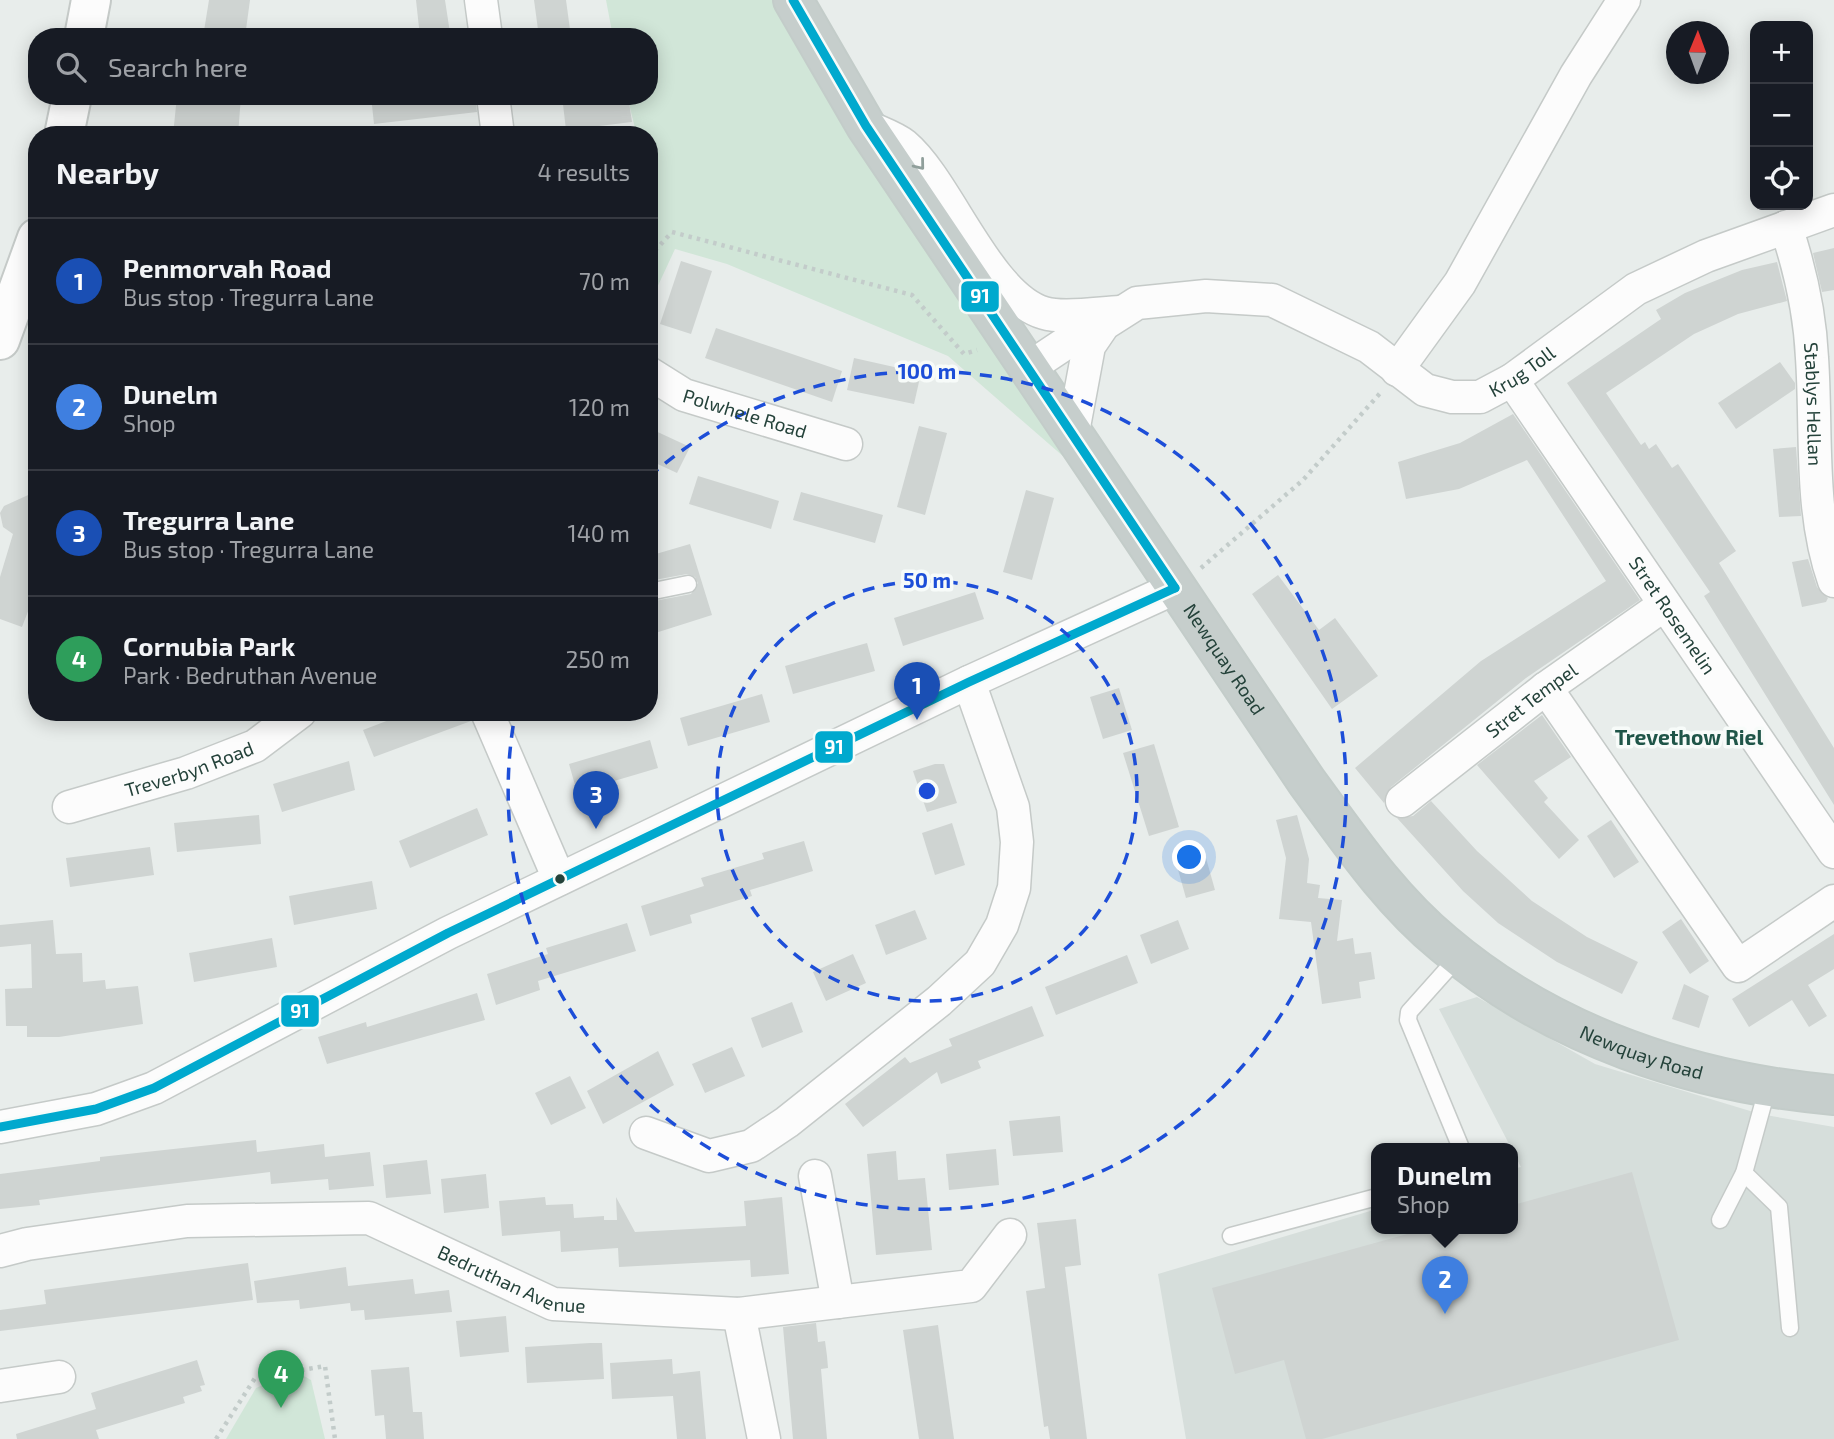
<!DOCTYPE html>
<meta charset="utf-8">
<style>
:root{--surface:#171b24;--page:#20242c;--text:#f1f3f6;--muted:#9ea1a6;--line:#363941;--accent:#db2777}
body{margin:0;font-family:"Exo 2",sans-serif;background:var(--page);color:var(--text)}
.controls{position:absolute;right:21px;top:21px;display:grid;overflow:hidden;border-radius:14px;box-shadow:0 4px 18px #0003}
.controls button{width:63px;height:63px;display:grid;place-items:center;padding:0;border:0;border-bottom:2px solid var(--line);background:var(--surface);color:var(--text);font:35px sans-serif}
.compass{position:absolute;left:1666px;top:21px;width:63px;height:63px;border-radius:50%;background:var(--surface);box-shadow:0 4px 18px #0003;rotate:1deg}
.you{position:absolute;left:1190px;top:858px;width:24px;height:24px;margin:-18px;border:5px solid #fff;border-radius:50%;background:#1a73e8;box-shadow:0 0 0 10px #1a73e833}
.badge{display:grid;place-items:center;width:46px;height:46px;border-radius:50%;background:var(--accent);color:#fff;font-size:23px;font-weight:700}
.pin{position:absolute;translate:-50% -58px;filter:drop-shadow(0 2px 4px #0008)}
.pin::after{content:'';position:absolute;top:37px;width:24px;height:21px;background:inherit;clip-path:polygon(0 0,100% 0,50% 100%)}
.popup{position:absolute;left:1371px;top:1143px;width:147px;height:91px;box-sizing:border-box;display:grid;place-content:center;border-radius:14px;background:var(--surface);filter:drop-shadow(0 2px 5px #0005);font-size:23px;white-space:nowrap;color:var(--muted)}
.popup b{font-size:26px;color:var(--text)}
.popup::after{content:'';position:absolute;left:50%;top:100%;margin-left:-14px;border:14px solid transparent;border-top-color:var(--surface)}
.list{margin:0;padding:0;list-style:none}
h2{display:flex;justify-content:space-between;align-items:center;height:91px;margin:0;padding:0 28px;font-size:30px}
h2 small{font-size:23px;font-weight:400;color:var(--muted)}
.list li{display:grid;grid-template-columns:46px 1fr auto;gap:21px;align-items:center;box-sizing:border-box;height:126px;padding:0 28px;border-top:2px solid var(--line)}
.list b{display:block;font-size:26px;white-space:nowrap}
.list p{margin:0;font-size:23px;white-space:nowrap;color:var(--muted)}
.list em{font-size:23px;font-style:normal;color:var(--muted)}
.icon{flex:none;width:38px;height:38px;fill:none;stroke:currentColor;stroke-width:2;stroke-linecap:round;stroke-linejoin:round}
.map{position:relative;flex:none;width:1834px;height:1439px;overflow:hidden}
.search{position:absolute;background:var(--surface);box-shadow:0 4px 18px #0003;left:28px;top:28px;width:630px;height:77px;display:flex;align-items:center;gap:18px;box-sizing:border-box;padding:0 24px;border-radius:28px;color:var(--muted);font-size:26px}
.panel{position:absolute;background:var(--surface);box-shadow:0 4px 18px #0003;left:28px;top:126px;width:630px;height:595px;border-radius:28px}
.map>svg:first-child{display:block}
</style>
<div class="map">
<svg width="1834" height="1439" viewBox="0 0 1834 1439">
<rect width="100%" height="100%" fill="#e8edeb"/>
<polygon fill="#d6dedb" points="1477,997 1595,1064 1760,1114 1834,1127 1834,1439 1186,1439 1158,1274 1377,1209 1377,1228 1513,1228 1513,1169 1521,1167 1439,1009"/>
<g fill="#d1e6d8">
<polygon points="606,0 775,0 1095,484 948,356 727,264 675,249 649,305 649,135 621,135 636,132 627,96 649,96 649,37 613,37"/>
<polygon points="295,1371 311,1380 325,1439 226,1439 256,1388"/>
</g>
<g fill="#cfd4d2">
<polygon points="209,0 250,0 245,37 203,37"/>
<polygon points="416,0 445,0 450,33 420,37"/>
<polygon points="534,0 566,0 571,37 539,37"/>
<polygon points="177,96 241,96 238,135 173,135"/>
<polygon points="371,96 475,96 477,112 374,124"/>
<polygon points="562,96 628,96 632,122 566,130"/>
<polygon points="1834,248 1834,290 1822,292 1813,253"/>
<polygon points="681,261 712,271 691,334 660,324"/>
<polygon points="1777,262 1787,301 1738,314 1694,334 1606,393 1641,445 1645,442 1649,449 1656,444 1672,468 1678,464 1736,551 1719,563 1834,748 1834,805 1704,596 1710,592 1567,383 1661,319 1656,310 1685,293 1742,270"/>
<polygon points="716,328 842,371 832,402 705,358"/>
<polygon points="854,358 921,373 914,404 847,390"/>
<polygon points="1780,362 1795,383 1795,389 1736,429 1718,403"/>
<polygon points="1513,414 1640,600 1526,678 1391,787 1384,803 1355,768 1481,661 1606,581 1527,460 1459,489 1406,499 1398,462 1460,443"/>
<polygon points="919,426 947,433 925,515 897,507"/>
<polygon points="649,428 690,447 677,473 649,460"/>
<polygon points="1796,447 1801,516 1779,517 1773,449"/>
<polygon points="698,476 779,501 771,529 689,504"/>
<polygon points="1026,490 1054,498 1032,580 1003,572"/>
<polygon points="37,491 37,588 22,627 0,619 0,577 13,534 3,527 0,513 4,506"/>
<polygon points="801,492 883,515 875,543 793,520"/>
<polygon points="690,544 712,615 649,635 649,602 691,594 698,583 695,577 687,574 649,581 649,556"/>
<polygon points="1808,559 1817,587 1828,598 1826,602 1802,607 1792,562"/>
<polygon points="1278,575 1319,630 1335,618 1378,676 1332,709 1252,594"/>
<polygon points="975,592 984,619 903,646 894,618"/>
<polygon points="867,643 875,671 793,694 785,666"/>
<polygon points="1119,688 1132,730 1103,739 1090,697"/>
<polygon points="762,694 770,722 688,746 680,718"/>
<polygon points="410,712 469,712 471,721 374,757 363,730"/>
<polygon points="1542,715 1571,757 1534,781 1548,798 1544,802 1579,840 1559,859 1477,765"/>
<polygon points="650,740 658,768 577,792 569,764"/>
<polygon points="1154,744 1179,827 1149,836 1123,753"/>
<polygon points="349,761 355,790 282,812 273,784"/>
<polygon points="935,764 944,764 957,803 927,812 913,771"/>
<polygon points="1431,801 1477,851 1532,901 1587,937 1638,962 1622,994 1557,962 1498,923 1463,891 1397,818 1413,816"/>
<polygon points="477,808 488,835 410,868 399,841"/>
<polygon points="259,815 261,844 177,852 174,823"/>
<polygon points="1297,815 1309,859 1307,883 1320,885 1318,898 1342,900 1337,941 1353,938 1355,954 1371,952 1375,979 1359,982 1361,998 1322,1004 1311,922 1279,919 1286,858 1276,820"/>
<polygon points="1611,820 1639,862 1614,878 1587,836"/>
<polygon points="952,823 965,865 935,875 922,833"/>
<polygon points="804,841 813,871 750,890 752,896 690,915 692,923 650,936 641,906 704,886 701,878 764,859 762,853"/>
<polygon points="150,847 154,875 70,887 66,858"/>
<polygon points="1204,851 1215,890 1186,898 1175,859"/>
<polygon points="372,881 377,909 294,925 289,896"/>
<polygon points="915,910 927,939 886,955 875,925"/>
<polygon points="1681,919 1709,961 1690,974 1662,932"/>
<polygon points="53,920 56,954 82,953 83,982 105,980 106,989 138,986 143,1024 59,1037 27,1037 27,1026 6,1026 5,989 32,988 31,944 0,947 0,925"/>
<polygon points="1178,920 1189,949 1151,964 1140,935"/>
<polygon points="627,923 636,951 538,981 540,990 496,1005 487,974 548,954 546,948"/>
<polygon points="1834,934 1834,969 1808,985 1827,1016 1809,1027 1792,1000 1749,1027 1732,999"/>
<polygon points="272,938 277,967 194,982 189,953"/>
<polygon points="853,954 866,983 826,1001 813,972"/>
<polygon points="1127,955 1138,983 1056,1015 1045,987"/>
<polygon points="1684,984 1709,996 1699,1028 1672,1019"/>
<polygon points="477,993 485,1020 327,1064 318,1037 366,1022 367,1027"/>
<polygon points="792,1002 803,1032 762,1048 751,1018"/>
<polygon points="1032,1006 1044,1036 978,1061 981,1068 941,1084 937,1072 863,1127 845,1104 905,1057 910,1063 952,1046 949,1039"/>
<polygon points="732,1047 745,1076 705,1093 692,1064"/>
<polygon points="658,1051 674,1085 603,1124 587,1091"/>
<polygon points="570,1076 586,1108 551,1125 535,1093"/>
<polygon points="1060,1116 1063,1152 1013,1156 1009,1121"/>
<polygon points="256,1140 257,1152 324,1144 325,1157 370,1152 374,1186 329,1190 328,1179 271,1184 270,1172 93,1193 39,1200 40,1205 0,1209 0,1174 100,1161 100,1157"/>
<polygon points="996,1149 999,1185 949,1190 946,1154"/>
<polygon points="896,1151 898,1180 925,1178 932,1250 876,1255 867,1154"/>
<polygon points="427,1160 431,1194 386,1198 383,1165"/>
<polygon points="1632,1172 1679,1340 1322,1439 1306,1439 1284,1360 1235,1374 1212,1288 1429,1228 1513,1228 1513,1205"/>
<polygon points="486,1174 489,1208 444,1213 441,1179"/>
<polygon points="545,1197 546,1205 573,1204 574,1218 604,1216 604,1220 617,1220 616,1197 635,1232 746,1226 744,1201 782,1197 789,1274 751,1277 750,1260 619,1267 618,1248 561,1252 560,1231 502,1236 499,1201"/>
<polygon points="1076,1219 1081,1265 1065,1267 1087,1439 1050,1439 1048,1426 1044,1427 1026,1291 1045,1288 1037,1223"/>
<polygon points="248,1263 253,1300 0,1331 0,1310 46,1304 44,1290"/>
<polygon points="346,1267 348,1286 413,1279 415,1294 449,1290 452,1312 365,1320 364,1310 351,1311 350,1303 300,1309 299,1300 257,1303 254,1281"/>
<polygon points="506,1316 509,1352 460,1357 456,1321"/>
<polygon points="816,1323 818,1342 825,1341 827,1356 828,1368 821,1369 827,1439 793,1439 783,1327"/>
<polygon points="938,1325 954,1439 919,1439 903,1330"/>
<polygon points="590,1343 602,1343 604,1379 527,1383 525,1347"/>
<polygon points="672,1359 673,1374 700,1371 706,1439 677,1439 673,1396 612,1399 610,1363"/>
<polygon points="197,1360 205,1385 200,1386 202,1391 183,1397 185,1403 96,1430 99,1439 17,1439 16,1434 96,1409 91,1393"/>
<polygon points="409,1367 413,1412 422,1412 424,1439 386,1439 384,1415 375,1416 371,1370"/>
</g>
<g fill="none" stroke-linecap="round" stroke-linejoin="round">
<g stroke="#c5cac8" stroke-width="19">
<g id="service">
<polyline points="649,592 688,584"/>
<polyline points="1459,956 1409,1012 1408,1020 1461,1148"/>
<polyline points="1744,1173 1779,1207 1790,1328"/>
<polyline points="1720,1220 1744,1173 1768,1086"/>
<polyline points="1231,1236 1377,1197"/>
</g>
</g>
<g stroke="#c5cac8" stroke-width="35">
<g id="minor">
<polyline points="481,0 486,37"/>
<polyline points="493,96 498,135"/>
<path d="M866,126C878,132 894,137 904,145C948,182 987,296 1044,313C1063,319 1099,313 1120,312"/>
<path id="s1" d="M1786,227C1800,269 1810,314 1812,358C1817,431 1809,510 1834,581"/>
<polyline points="1030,367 1078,335 1104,324"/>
<polyline points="1397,370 1460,283 1576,75 1624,0"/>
<path id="s2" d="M649,373L684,395L846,444"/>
<path id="s3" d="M1512,380L1834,852"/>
<path id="s4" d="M1073,432L1089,346L1104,324L1137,303L1206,296L1272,300L1369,347L1425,390L1452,397H1480L1512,380L1636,289L1706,256L1834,210"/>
<polyline points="1546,688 1738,966 1834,901"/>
<polyline points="487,712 559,879"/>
<path id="s5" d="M1402,801L1546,688L1664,605"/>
<path id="s6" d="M69,807L186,773L255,746L300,712"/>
<polyline points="0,1127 96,1109 154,1088 448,933 969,682 1175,588"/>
<polyline points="646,1133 709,1156 751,1146 787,1122 939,1001 980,963 1002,925 1014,888 1017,842 1013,807 969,682"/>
<polyline points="815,1176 838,1302"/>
<path id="s7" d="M0,1251L27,1244L187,1221L369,1218L553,1304L739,1314L971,1286L1010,1235"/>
<polyline points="739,1314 764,1439"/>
<polyline points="0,1386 59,1377"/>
</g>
</g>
<g stroke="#c5cac8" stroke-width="42">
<g id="tertiary">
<polyline points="84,37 91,0"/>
<polyline points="64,135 72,96"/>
<polyline points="0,340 37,238"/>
</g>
</g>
<g stroke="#c3ccc9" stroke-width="42">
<g id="trunk">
<path id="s8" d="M793,0L866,126L1307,782C1349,839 1389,899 1444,944C1552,1036 1694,1083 1834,1095"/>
</g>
</g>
<g stroke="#c3ccca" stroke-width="4.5" stroke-dasharray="3.5 5" stroke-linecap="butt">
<polyline points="649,257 672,232 912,295 964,354 977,350"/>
<polyline points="1201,568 1303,480 1382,391"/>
<polyline points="216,1439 255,1378 325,1366 335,1439"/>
</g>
<use href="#service" stroke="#fcfcfc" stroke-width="16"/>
<use href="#minor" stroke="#fcfcfc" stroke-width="32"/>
<use href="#tertiary" stroke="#fcfcfc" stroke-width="38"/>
<use href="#trunk" stroke="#c6cecc" stroke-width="38"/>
<g stroke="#f7fbf9" stroke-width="14">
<g id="bus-1">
<polyline points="793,0 866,126 1175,588"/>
<polyline points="0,1127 96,1109 154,1088 448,933 969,682 1175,588"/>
</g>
</g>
<use href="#bus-1" stroke="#00a9ce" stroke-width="9"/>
</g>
<defs><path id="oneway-chevron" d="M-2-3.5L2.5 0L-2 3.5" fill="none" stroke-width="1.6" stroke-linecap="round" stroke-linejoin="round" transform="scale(1.75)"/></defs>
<use stroke="#909f9b" href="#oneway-chevron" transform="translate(920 165) rotate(51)"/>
<g fill="none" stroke="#1d4ed8" stroke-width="3.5" stroke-dasharray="12 9">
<circle cx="927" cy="791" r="210"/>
<path d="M649 477A419 419 0 1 1 515 715"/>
</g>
<circle fill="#24423a" stroke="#f7fbf9" stroke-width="2.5" cx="560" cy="879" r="6"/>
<g text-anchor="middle" stroke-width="7" stroke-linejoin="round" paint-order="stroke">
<g font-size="19" fill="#24423a" stroke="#f7fbf9">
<text dy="7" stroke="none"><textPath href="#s4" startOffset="572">Krug Toll</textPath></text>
<text dy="7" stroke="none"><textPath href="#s1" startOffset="180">Stablys Hellan</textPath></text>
<text dy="7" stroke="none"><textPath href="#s2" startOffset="105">Polwhele Road</textPath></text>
<text dy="7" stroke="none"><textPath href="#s3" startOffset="285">Stret Rosemelin</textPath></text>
<text dy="7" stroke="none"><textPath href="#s8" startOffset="788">Newquay Road</textPath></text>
<text dy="7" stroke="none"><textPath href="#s5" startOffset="164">Stret Tempel</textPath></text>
<text dy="7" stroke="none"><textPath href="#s6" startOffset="126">Treverbyn Road</textPath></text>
<text dy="7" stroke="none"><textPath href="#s8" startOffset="1376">Newquay Road</textPath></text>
<text dy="7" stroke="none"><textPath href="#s7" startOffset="528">Bedruthan Avenue</textPath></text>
</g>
<g font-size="21" font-weight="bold" fill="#1f5548" stroke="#f7fbf9">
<text x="1689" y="745">Trevethow Riel</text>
</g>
</g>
<circle cx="927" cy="791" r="10" fill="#1d4ed8" stroke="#f7fbf9" stroke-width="3.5"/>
<g font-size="21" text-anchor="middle" font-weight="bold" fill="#1d4ed8" stroke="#f7fbf9" stroke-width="7" stroke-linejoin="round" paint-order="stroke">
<text x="927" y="379">100 m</text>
<text x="927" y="588">50 m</text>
</g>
<g stroke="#f7fbf9" stroke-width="2.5">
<rect x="960" y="280" width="40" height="33" rx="7" fill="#00a9ce"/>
<rect x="814" y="730" width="40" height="34" rx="7" fill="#00a9ce"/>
<rect x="280" y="994" width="40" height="34" rx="7" fill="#00a9ce"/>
</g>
<g font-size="19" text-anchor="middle" font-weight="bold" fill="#fff">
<text x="980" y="303">91</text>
<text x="834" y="754">91</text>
<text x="300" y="1018">91</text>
</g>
</svg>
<div class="controls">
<button>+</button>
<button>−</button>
<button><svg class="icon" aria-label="locate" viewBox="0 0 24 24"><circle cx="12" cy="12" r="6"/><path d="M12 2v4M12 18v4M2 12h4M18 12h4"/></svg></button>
</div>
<svg class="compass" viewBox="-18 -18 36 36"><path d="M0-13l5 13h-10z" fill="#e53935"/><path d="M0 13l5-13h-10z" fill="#9ea1a6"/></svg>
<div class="you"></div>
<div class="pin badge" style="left:917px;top:720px;background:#1a4fb4">1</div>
<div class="pin badge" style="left:1445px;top:1314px;background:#3f7fe0">2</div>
<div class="popup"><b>Dunelm</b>Shop</div>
<div class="pin badge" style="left:596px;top:829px;background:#1a4fb4">3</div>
<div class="pin badge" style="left:281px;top:1408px;background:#2e9e5b">4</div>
<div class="search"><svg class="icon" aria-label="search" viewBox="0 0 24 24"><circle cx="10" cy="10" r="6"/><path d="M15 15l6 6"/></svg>Search here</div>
<section class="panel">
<h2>Nearby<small>4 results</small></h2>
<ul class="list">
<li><span class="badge" style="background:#1a4fb4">1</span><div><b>Penmorvah Road</b><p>Bus stop · Tregurra Lane</p></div><em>70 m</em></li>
<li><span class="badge" style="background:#3f7fe0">2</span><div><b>Dunelm</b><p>Shop</p></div><em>120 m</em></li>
<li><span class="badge" style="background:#1a4fb4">3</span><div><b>Tregurra Lane</b><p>Bus stop · Tregurra Lane</p></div><em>140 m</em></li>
<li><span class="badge" style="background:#2e9e5b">4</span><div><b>Cornubia Park</b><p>Park · Bedruthan Avenue</p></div><em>250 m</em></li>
</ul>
</section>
</div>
